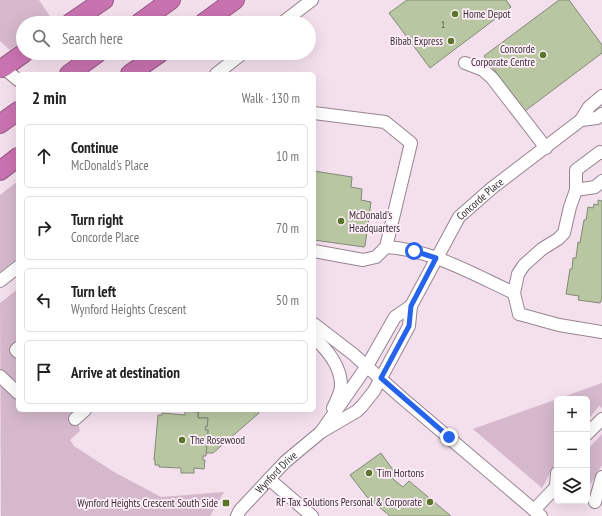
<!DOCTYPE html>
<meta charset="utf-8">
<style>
:root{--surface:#fff;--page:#f6f6f6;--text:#222;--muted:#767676;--line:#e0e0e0}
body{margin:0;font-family:"PT Sans Narrow",sans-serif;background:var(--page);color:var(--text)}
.controls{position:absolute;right:12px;bottom:12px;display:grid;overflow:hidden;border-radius:6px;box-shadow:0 4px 16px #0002}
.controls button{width:36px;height:36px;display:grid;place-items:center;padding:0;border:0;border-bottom:1px solid var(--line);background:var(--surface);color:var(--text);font:20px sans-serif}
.stop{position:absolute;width:12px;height:12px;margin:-9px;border:3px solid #2563eb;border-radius:50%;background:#fff}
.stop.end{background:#2563eb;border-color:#fff;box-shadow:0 1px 4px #0008}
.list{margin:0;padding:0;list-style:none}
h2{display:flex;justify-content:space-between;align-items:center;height:52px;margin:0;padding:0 16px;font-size:17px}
h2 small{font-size:13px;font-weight:400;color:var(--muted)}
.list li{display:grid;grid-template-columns:26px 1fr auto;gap:12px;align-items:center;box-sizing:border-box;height:64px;margin:0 8px 8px;padding:0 8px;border:1px solid var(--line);border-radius:6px}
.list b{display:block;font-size:15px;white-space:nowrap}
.list p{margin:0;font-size:13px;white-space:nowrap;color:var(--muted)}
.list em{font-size:13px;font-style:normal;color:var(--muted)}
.icon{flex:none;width:22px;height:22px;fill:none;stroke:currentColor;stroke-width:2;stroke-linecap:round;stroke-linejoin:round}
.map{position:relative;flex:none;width:602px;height:516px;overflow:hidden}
.search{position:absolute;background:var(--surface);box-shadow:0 4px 16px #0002;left:16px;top:16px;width:300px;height:44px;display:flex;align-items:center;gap:10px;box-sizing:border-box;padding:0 14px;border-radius:22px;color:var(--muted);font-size:15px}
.panel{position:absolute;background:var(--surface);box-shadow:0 4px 16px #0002;left:16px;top:72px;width:300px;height:340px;border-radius:6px}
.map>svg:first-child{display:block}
</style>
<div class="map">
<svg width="602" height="516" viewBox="0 0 602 516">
<rect width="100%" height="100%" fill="#f4e0ed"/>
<g fill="#d5b8cb">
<polygon points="0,0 39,0 53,21 51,23 23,23 23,41 10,50 0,41"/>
<polygon points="18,181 18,258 0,272 0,195"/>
<polygon points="18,289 18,410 75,410 80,431 70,440 74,446 114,472 161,497 224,492 210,516 1,516 0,303"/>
<polygon points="602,383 602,408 599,406 587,421 587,399 557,399 557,460 542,488 473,429"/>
<polygon points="602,434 602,465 587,490 587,450"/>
</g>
<g fill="#b8c7a2" stroke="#828977">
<polygon points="407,0 506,0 511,7 430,68 389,13"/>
<polygon points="559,0 569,0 602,45 602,53 525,111 484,56"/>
<polygon points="314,171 352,177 351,187 362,189 361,200 371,202 365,246 364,247 314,240"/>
<polygon points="598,200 602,201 602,299 600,303 578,300 579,296 566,294 570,269 572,269 573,258 576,258 578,242 580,243 584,220 586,220 588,207 593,208 594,204 598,205"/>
<polygon points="199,410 259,410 259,413 213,453 206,453 208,430 205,430 206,426 207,427 208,418 198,418"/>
<polygon points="185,411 198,412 198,418 208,418 207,427 206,426 205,430 208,430 206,456 203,456 203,460 205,460 204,469 194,468 194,473 181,473 181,468 159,467 159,465 155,465 155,460 154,460 158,415 162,415 162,413 185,415"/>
<polygon points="381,453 396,474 393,479 403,487 409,481 451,516 390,516 367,497 350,475"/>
</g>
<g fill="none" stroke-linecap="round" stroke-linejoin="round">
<g stroke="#978490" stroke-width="14">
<g id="minor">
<polyline points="282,23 312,0"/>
<polyline points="465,63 483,70 492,78 546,148"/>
<polyline points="0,65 18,80"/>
<polyline points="216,74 243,53"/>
<polyline points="314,113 385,122 411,143 386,247 376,257 363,260 314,251"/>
<polyline points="581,120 597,118 602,114"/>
<polyline points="602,153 600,152 576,170 576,190 595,187 602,181"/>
<polyline points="576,190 570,207 564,233 558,239 542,249 524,265 518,274 514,293 519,314 559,325 602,332"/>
<path d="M386,247C430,249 475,275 514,293"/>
<polyline points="0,281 18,267"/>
<polyline points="314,324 353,354 401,397 541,516"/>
<path d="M314,337C327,350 342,367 341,387C340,394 336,402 333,408"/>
<polyline points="18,348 16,350 18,352"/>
<polyline points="0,376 18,393"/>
<polyline points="75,419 85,410"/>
<path id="s1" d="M321,432L367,366L395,317L411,306L459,217L492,188L581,120L589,107L602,96"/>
<polyline points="587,434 602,419"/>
<polyline points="269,479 312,516"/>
<polyline points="556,486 557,473"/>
<polyline points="595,502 602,477"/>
<polyline points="534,510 557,486"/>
<path id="s2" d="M237,516L240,510L285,462L321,432L357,411L362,406L374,391L409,326L411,306"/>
</g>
</g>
<g stroke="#965a84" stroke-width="20">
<g id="highway">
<polyline points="70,23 104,0"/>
<polyline points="139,23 171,0"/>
<polyline points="203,23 235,0"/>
<polyline points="3,68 24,53"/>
<polyline points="69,74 98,53"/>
<polyline points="130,74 160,53"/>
<polyline points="0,124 18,111"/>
<polyline points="0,171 18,157"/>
</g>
</g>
<use href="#minor" stroke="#fff" stroke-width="12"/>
<use href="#highway" stroke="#c972b0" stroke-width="18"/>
</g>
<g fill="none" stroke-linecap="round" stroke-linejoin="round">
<polyline stroke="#2563eb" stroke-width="5" points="414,251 436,258 411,306 409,326 381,378 449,437"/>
</g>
<g fill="#5b7529" stroke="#ffeef9" stroke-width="1.5">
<circle cx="455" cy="14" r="4"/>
<circle cx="451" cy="41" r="4"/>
<circle cx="543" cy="55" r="4"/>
<circle cx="341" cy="221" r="4"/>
<circle cx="182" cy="440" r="4"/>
<circle cx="369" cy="473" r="4"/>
<circle cx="430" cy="502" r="4"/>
<rect x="222" y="499" width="8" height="8" rx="2"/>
</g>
<g text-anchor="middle" stroke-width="3.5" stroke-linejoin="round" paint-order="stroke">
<g font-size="9" fill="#56544f">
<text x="443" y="28">1</text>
</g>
<g font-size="11" fill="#362e33" stroke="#ffeef9" text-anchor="start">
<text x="463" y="18">Home Depot</text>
<text x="443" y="45" text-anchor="end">Bibab Express</text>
<text x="535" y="53" text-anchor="end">Concorde<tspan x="535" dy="13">Corporate Centre</tspan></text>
<text x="349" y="219">McDonald's<tspan x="349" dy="13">Headquarters</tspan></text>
<text x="190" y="444">The Rosewood</text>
<text x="377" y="477">Tim Hortons</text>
<text x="422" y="506" text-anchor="end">RF Tax Solutions Personal &amp; Corporate</text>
<text x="218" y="507" text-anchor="end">Wynford Heights Crescent South Side</text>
</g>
<g font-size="11" fill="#362e33" stroke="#ffeef9">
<text dy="4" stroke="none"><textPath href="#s1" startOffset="285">Concorde Place</textPath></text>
<text dy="4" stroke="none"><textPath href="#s2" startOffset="59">Wynford Drive</textPath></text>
</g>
</g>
</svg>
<div class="controls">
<button>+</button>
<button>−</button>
<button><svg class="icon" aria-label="layers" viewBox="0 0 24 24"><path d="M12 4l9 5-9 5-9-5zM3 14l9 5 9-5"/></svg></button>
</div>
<div class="stop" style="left:414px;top:251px"></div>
<div class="stop end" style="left:449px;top:437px"></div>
<div class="search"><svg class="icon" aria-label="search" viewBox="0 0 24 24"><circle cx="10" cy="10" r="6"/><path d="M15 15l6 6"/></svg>Search here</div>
<section class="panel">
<h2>2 min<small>Walk · 130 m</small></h2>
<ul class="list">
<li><svg class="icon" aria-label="ahead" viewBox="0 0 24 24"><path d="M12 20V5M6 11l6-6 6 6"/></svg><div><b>Continue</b><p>McDonald's Place</p></div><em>10 m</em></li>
<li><svg class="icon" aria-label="right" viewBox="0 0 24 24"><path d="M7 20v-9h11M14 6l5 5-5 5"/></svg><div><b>Turn right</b><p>Concorde Place</p></div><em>70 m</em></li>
<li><svg class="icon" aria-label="left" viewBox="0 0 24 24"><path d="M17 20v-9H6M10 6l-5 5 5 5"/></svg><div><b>Turn left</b><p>Wynford Heights Crescent</p></div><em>50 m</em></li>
<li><svg class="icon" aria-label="arrive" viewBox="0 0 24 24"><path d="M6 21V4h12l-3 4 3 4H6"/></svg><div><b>Arrive at destination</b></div></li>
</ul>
</section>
</div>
